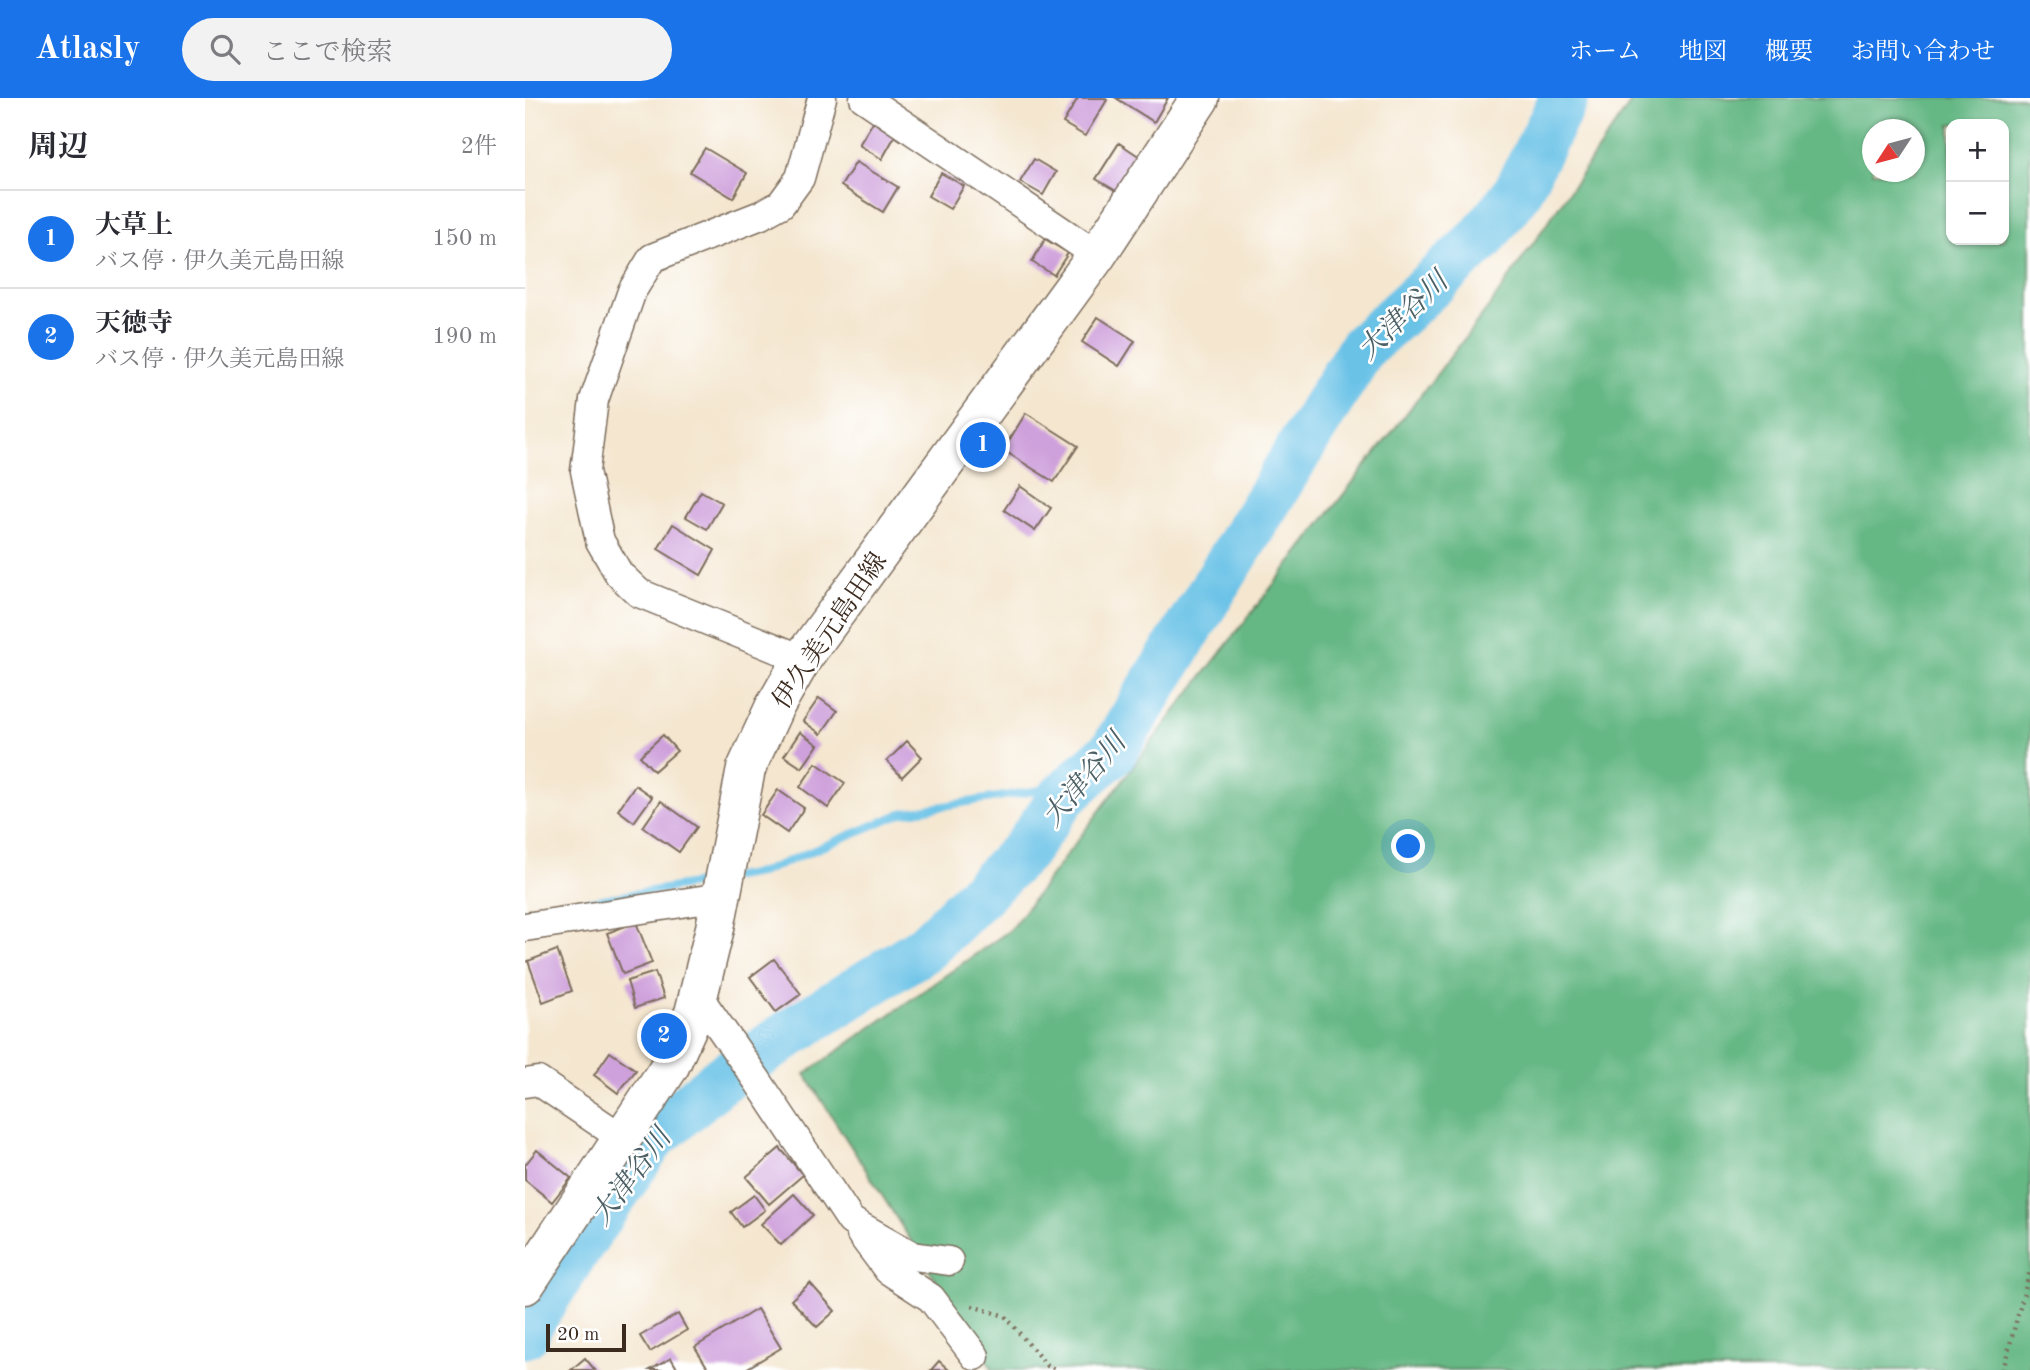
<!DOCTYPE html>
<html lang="ja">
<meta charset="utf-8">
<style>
:root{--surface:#fff;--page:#f2f2f3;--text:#2b2b33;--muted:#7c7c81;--line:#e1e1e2;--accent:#1a73e8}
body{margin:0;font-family:"Old Standard TT","Noto Serif JP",serif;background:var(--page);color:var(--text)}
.controls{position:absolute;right:21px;top:21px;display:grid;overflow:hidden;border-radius:14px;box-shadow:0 2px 5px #0004}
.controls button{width:63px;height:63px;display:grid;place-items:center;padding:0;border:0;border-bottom:2px solid var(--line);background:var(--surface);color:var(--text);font:35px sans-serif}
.compass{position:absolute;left:1337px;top:21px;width:63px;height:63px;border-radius:50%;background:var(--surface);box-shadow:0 2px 5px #0004;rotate:234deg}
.scale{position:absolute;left:21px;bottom:18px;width:80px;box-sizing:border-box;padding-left:7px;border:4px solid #3b2a1e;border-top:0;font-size:19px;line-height:24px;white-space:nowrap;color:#3b2a1e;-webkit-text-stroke:5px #fff;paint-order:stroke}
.you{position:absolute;left:884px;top:749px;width:24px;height:24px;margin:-18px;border:5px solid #fff;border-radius:50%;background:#1a73e8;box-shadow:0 0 0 10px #1a73e833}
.badge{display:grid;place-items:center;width:46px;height:46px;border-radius:50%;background:var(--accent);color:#fff;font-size:23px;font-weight:700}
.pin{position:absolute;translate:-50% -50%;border:4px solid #fff;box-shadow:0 2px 7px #0006}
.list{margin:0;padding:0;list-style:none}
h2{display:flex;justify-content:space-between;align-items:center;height:91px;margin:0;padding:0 28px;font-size:30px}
h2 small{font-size:23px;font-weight:400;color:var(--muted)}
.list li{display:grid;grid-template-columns:46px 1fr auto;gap:21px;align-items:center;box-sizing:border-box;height:98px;padding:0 28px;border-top:2px solid var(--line)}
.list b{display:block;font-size:26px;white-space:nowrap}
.list p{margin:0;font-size:23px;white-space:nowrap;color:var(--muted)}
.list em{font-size:23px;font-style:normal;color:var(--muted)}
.icon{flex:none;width:38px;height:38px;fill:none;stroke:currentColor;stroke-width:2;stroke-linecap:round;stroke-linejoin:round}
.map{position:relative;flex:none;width:1505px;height:1272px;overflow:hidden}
header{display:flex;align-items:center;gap:42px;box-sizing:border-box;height:98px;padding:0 35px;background:var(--accent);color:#fff}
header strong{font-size:33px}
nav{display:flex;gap:38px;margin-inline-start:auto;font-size:24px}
.search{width:490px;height:63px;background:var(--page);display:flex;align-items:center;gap:18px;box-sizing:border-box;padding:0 24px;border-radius:38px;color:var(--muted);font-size:26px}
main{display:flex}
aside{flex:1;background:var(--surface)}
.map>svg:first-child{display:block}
</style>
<header>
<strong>Atlasly</strong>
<div class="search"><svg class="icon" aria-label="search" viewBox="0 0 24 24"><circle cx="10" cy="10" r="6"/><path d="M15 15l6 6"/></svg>ここで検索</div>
<nav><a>ホーム</a><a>地図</a><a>概要</a><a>お問い合わせ</a></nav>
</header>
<main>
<aside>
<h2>周辺<small>2件</small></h2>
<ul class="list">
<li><span class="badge">1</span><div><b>大草上</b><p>バス停 · 伊久美元島田線</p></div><em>150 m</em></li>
<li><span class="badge">2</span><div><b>天徳寺</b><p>バス停 · 伊久美元島田線</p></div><em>190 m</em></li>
</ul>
</aside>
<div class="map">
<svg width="1505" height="1272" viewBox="0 0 1505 1272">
<rect width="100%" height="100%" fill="#fff"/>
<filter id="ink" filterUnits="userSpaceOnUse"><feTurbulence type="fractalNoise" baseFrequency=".0143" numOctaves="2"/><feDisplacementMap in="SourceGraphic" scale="14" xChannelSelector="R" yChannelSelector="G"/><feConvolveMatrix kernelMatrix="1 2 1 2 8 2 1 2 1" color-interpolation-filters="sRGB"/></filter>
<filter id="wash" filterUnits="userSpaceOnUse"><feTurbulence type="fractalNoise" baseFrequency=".00686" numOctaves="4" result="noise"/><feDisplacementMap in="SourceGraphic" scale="28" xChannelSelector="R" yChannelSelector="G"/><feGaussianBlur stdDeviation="1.57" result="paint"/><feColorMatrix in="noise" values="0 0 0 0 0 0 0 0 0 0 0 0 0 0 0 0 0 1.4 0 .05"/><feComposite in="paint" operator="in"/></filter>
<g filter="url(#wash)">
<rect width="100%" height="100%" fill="#f4e6cf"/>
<path fill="#65b784" stroke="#507051" stroke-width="2" fill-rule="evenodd" d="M1109,0H1505V1272H468L280,976L485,832L634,634L964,209ZM1426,26H1479V142H1426ZM1348,32H1390V74H1348Z"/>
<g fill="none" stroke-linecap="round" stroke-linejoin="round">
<g stroke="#6ac2e7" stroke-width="8">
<polyline points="210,779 235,775 377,715 551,686"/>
<polyline points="0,814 187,783"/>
</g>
<polyline stroke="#6ac2e7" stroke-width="49" points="0,1236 4,1226 47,1158 128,1039 194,983 279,926 400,850 499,753 539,697 588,653 837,250 956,141 992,94 1039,0"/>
</g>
<g id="blocks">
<g fill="#cfa1dc">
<polygon points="553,0 579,0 582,2 560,38 538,25"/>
<polygon points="591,0 643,0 629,24"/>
<polygon points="348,24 370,38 357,61 334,47"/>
<polygon points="594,45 615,59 593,94 571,81"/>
<polygon points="180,50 222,75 208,100 165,74"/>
<polygon points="509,61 531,74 518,97 495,84"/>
<polygon points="331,64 373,89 358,114 316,88"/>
<polygon points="416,75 439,88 425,111 403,98"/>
<polygon points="520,141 543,155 529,177 507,164"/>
<polygon points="573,219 610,243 594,268 557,244"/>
<polygon points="501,315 553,348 529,384 478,352"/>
<polygon points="495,388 526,410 510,433 479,412"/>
<polygon points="176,393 197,405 182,431 161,419"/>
<polygon points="148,426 190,452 176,477 133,451"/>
<polygon points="294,600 312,613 296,636 278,623"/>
<polygon points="275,634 293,647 277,670 259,658"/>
<polygon points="138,637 152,653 129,673 115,658"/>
<polygon points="382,643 397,659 377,679 362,663"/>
<polygon points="291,665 320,685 303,710 275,689"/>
<polygon points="110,687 127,699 109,724 93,712"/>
<polygon points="253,692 279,710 262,735 236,717"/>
<polygon points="136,703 172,729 154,754 118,729"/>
<polygon points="111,824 127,865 98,876 82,835"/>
<polygon points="32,852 47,893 18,904 3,863"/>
<polygon points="249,861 276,896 251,914 225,879"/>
<polygon points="130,874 139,900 110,910 102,883"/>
<polygon points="85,954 111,972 93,995 69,977"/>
<polygon points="255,1050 278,1077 244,1106 221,1079"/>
<polygon points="12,1052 46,1080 27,1104 0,1082 0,1067"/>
<polygon points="269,1096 288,1117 256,1147 236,1126"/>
<polygon points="229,1097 240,1112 217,1129 206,1114"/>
<polygon points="285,1185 310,1213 292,1229 266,1202"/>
<polygon points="232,1211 256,1250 219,1272 184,1272 170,1249"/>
<polygon points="153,1216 162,1232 125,1254 115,1238"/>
<polygon points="60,1260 70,1272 46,1272"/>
<polygon points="146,1260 153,1272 125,1272"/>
<polygon points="414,1263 424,1272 406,1272"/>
</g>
</g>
</g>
<g filter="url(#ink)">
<use href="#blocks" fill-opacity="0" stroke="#7c6c5c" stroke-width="2"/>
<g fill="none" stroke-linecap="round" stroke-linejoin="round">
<g stroke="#7c6c5c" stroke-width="31">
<g id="street">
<polyline points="339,0 572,157"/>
<polyline points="277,561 114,495 94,476 75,443 60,373 69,302 107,193 127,160 236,117 256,106 275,80 297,0"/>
<polyline points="0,829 196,799"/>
<polyline points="173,898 232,982 326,1123 388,1158 424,1163"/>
<polyline points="0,985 13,983 97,1040"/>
<polyline points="336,1136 363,1172 406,1200 450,1258"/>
</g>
</g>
<g stroke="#7c6c5c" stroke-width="41">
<polyline id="secondary" points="0,1187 145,968 169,915 190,830 221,671 249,610 277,561 572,157 675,0"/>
</g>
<g stroke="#7c6c5c" stroke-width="4.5" stroke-dasharray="2 5" stroke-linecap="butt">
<polyline points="447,1208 480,1218 522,1268 533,1272"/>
<polyline points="1478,1272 1505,1173"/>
</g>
<use href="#street" stroke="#fff" stroke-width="28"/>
<use href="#secondary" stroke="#fff" stroke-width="38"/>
</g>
</g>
<g text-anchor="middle" stroke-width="5" stroke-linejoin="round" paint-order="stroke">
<g font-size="26" fill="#3b2a1e" stroke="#fff">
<text transform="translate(304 532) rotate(-56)" y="9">伊久美元島田線</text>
</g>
<g font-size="28" font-style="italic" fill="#4b5f64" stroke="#fff">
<text transform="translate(877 217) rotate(-44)" y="10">大津谷川</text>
<text transform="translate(558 681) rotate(-50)" y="10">大津谷川</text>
<text transform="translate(105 1078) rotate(-53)" y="10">大津谷川</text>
</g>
</g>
</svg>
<div class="controls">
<button>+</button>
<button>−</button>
</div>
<svg class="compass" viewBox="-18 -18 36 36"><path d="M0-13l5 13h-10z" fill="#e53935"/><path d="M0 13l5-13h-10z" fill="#7c7c81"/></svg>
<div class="scale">20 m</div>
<div class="you"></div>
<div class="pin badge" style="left:458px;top:347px">1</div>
<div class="pin badge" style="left:139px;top:938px">2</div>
</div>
</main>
